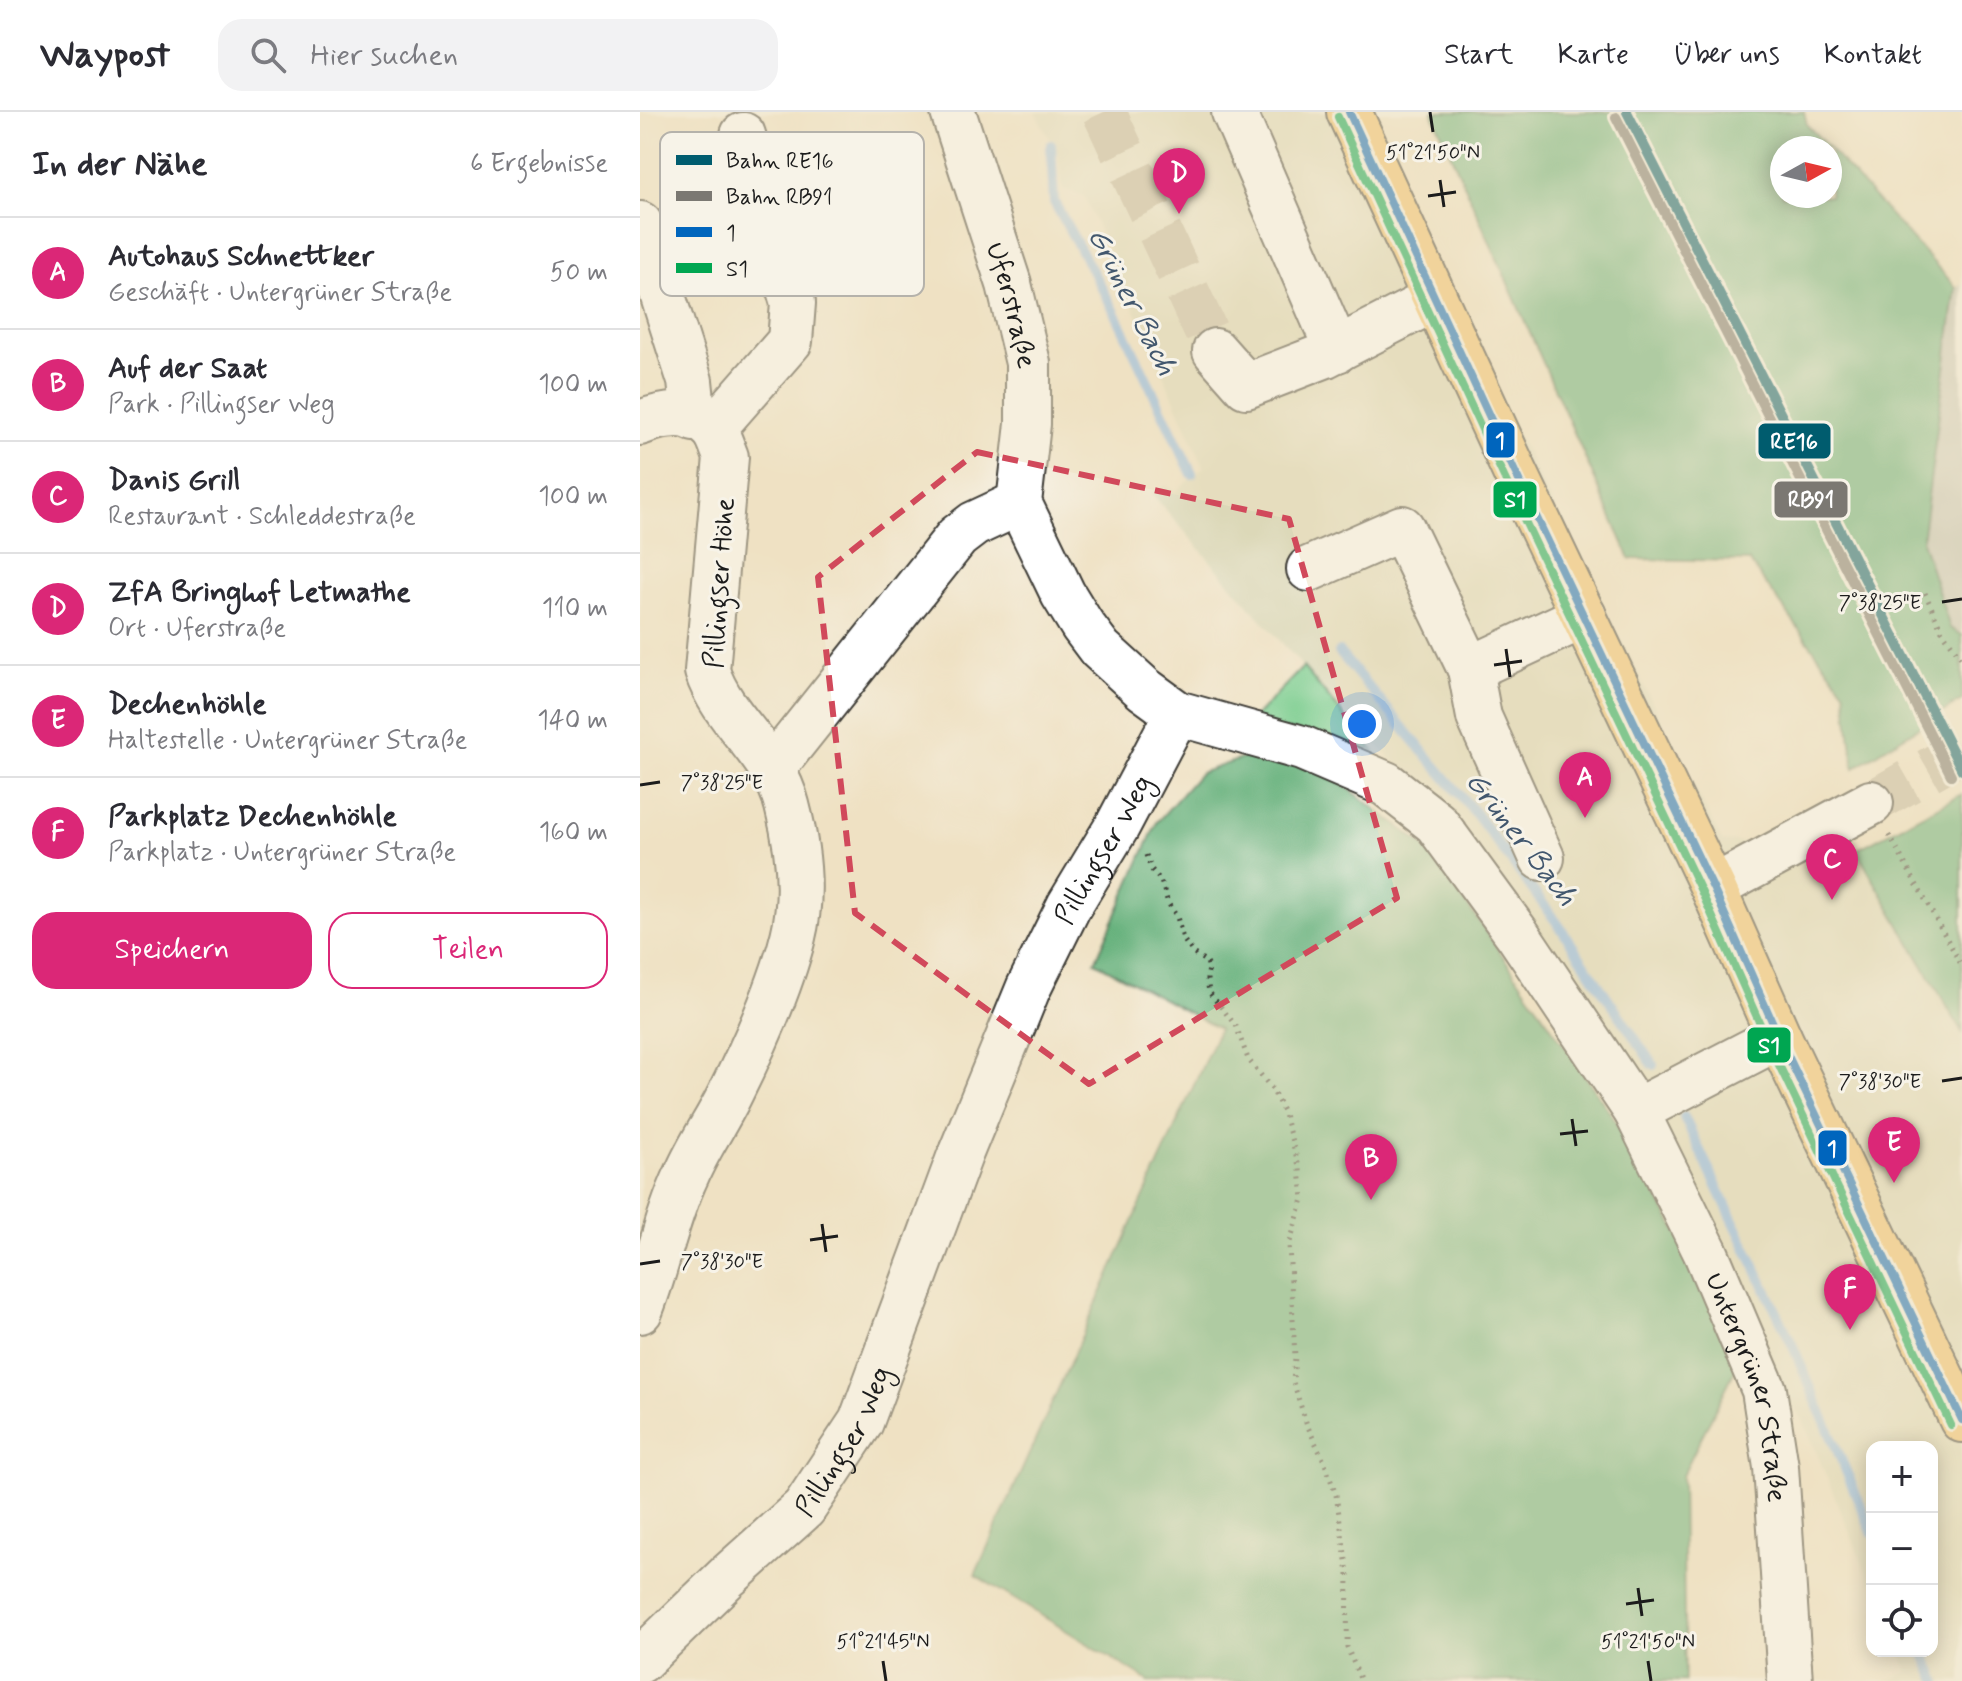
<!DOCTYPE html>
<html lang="de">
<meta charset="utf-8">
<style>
:root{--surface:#fff;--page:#f2f2f3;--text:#2b2b33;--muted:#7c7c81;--line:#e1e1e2;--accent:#db2777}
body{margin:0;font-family:Mynerve,sans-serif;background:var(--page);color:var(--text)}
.controls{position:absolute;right:24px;bottom:24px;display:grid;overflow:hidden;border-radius:16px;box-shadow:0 4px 20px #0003}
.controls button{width:72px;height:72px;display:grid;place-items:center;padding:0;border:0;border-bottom:2px solid var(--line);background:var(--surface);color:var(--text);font:40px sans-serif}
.compass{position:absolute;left:1130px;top:24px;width:72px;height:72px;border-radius:50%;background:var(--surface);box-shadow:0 4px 20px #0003;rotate:82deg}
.you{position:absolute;left:722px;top:612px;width:28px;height:28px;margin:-20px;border:6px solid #fff;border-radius:50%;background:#1a73e8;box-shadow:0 0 0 12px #1a73e833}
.badge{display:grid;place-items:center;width:52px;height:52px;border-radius:50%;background:var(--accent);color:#fff;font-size:26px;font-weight:700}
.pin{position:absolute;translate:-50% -66px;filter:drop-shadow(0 2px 4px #0008)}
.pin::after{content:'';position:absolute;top:42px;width:28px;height:24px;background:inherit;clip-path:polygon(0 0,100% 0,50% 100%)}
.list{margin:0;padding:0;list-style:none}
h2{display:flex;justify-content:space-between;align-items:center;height:104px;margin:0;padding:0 32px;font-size:34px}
h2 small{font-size:26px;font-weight:400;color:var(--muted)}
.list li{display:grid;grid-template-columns:52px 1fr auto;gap:24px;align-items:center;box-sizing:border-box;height:112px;padding:0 32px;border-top:2px solid var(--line)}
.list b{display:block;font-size:30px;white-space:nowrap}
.list p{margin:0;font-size:26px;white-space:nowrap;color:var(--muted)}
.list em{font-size:26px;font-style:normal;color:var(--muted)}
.actions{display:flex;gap:16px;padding:24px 32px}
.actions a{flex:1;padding:18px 0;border:2px solid var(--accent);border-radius:24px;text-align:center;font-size:28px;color:var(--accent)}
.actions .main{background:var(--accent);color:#fff}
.icon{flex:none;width:44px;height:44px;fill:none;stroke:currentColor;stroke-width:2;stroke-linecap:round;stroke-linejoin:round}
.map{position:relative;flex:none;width:1322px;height:1569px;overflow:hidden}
header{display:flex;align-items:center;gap:48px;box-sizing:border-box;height:112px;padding:0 40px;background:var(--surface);border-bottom:2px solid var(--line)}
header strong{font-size:38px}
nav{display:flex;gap:44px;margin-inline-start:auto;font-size:28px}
.search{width:560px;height:72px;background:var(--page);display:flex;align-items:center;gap:20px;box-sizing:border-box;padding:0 28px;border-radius:24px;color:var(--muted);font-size:30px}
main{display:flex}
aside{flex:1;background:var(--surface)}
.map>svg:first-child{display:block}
</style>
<header>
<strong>Waypost</strong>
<div class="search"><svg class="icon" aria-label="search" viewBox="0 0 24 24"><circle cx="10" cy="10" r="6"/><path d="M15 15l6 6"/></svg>Hier suchen</div>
<nav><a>Start</a><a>Karte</a><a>Über uns</a><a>Kontakt</a></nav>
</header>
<main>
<aside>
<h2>In der Nähe<small>6 Ergebnisse</small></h2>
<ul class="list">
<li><span class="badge">A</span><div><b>Autohaus Schnettker</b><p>Geschäft · Untergrüner Straße</p></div><em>50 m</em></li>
<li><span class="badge">B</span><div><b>Auf der Saat</b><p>Park · Pillingser Weg</p></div><em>100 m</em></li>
<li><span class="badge">C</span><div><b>Danis Grill</b><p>Restaurant · Schleddestraße</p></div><em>100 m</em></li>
<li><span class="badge">D</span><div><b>ZfA Bringhof Letmathe</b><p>Ort · Uferstraße</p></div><em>110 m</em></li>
<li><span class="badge">E</span><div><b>Dechenhöhle</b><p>Haltestelle · Untergrüner Straße</p></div><em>140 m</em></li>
<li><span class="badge">F</span><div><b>Parkplatz Dechenhöhle</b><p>Parkplatz · Untergrüner Straße</p></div><em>160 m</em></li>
</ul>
<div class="actions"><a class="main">Speichern</a><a>Teilen</a></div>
</aside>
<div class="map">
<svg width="1322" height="1569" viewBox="0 0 1322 1569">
<rect width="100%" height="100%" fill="#f7f3e8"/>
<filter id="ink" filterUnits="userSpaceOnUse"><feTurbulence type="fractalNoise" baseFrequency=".0125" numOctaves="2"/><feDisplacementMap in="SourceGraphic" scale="16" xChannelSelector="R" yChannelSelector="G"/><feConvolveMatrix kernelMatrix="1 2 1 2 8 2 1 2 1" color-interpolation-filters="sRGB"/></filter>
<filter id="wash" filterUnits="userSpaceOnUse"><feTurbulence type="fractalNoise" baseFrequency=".006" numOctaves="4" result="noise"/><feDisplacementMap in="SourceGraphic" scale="32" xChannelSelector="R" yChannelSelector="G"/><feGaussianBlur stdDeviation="1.8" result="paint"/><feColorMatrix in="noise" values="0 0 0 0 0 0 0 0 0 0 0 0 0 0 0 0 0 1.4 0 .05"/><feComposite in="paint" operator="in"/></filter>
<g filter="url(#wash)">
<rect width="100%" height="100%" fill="#efe1c3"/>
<polygon fill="#dcd8b8" points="395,0 715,0 1082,729 1216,738 1322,920 1322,1569 1249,1569 1268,1560 1259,1539 1292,1539 1292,1335 1232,1335 1232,1474 1162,1306 1104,1240 993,971 791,688 663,555 512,382 526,373 535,380 564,355 444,84 423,77 418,42"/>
<polygon fill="#c4c5b9" points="1322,172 1322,523 1310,517 1282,429 1316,175"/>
<polygon fill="#7acd8f" stroke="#4b7456" stroke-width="2" points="663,555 733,638 684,623 607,613"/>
<g fill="#63b07a" stroke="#40664b" stroke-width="2">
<polygon points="792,0 1164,0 1167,13 1189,36 1142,36 1142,84 1190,84 1190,37 1316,175 1282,429 1310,516 1322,523 1322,588 1214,656 1205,580 1109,449 990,447"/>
<polygon points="615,642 684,658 782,732 843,815 971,1002 1104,1240 1042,1364 1045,1569 509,1569 335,1463 579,917 455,850 517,710 560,661"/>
<polygon points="1322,682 1322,920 1216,738"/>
</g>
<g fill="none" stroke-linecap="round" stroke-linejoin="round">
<g stroke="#7ab0e8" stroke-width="10">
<polyline points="411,33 414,90 475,200 552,362"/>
<polyline points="699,540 832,697 918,812 1013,953"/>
<polyline points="1044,1005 1152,1232 1232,1420"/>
<polyline points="1283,1539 1297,1569"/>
</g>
</g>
</g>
<g filter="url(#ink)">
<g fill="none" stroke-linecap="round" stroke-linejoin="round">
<g stroke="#c5baa2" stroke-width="44" stroke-dasharray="44 22" stroke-linecap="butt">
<polyline points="464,0 575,239"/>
<polyline points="1231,691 1322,639"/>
</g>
<g stroke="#3c3a35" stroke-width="48">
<g id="minor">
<path id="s1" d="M313,0L369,172L388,251V312L379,391L423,482L442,513L460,537L504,577L537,601L662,636L746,672L796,711L878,823L996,999L1065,1139L1124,1278L1136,1355L1150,1569"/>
<polyline points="594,0 697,238"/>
<polyline points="0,112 50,269 54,307"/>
<polyline points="575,239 606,274 686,243 795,187"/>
<path d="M0,311C22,302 53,297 72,316C79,323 82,336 86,345L67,559C84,610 134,640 147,693C158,735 164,782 153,825C141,874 113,936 90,982C77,1009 59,1034 47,1062C26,1106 18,1154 0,1199"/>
<polyline points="73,317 150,229 153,191 103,23"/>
<polyline points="669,457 762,416 830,557 944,504"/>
<polyline points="830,557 839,605 902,746"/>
<polyline points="133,656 317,425 334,412 379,391"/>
<polyline points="1073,776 1231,691"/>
<polyline points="996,999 1139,925"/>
<path id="s2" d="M0,1549L88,1464L164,1396L221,1310L320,1043L388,877L429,794L478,713L537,601"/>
</g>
</g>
<g stroke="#3c3a35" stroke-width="48">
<polyline id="major" points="709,0 875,360 1073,776 1139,925 1322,1308"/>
</g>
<g stroke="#3c3a35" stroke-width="5" stroke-dasharray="2 6" stroke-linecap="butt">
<polyline points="1285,481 1302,519 1322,547"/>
<polyline points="1249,723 1322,854"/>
<polyline points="506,743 511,757 521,769 528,791 537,805 543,827 554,842 567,850 569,856 567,867 569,880 596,914 608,947 632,977 643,999 660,1057 663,1087 649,1133 655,1245 653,1270 667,1313 684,1349 696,1383 708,1461 707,1535 721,1569"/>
</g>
<use href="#minor" stroke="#fff" stroke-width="44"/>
<use href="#major" stroke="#f4c26a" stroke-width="44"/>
<g stroke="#f7f3e8" stroke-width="14">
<polyline id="bus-1" points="709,0 875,360 1073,776 1139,925 1322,1308"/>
</g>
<g stroke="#f7f3e8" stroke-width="14">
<polyline id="bus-2" points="698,5 864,365 1062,781 1128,930 1311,1313"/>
</g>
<use href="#bus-1" stroke="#0065bd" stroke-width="8"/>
<use href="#bus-2" stroke="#00a651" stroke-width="8"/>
<g stroke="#f7f3e8" stroke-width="16">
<polyline id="rail-1" points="987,0 1322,658"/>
</g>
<g stroke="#f7f3e8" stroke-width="16">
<polyline id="rail-2" points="976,5 1311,663"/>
</g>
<use href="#rail-1" stroke="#005c6e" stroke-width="10"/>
<use href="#rail-2" stroke="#7b7872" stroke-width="10"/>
</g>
</g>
<path d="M0 0H1322V1569H0ZM337,340L649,407L757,786L449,972L215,801L178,465Z" fill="#efe1c3" fill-opacity=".55" fill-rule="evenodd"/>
<path fill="none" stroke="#d1495b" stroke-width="6" stroke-dasharray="16 10" stroke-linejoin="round" d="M337,340L649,407L757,786L449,972L215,801L178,465Z"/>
<path fill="none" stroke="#1c1c1c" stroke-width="3" d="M790,0L793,20M800,68L804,95M788,84L816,80M1302,490L1322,487M866,537L870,565M854,553L882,549M0,673L20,670M1302,969L1322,966M932,1007L936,1034M920,1022L948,1019M182,1112L186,1140M170,1128L198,1124M0,1152L20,1149M998,1476L1002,1504M986,1492L1014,1488M243,1549L246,1569M1008,1549L1011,1569"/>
<g text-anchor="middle" stroke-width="6" stroke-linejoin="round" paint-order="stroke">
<g font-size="28" fill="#1c1c1c" stroke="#f7f3e8">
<text dy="10" stroke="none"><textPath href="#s1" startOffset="202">Uferstraße</textPath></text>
<text transform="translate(78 471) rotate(-86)" y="10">Pillingser Höhe</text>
<text dy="10" stroke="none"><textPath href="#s2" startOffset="950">Pillingser Weg</textPath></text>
<text dy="10" stroke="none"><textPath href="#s1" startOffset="1606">Untergrüner Straße</textPath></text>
<text dy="10" stroke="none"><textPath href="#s2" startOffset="302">Pillingser Weg</textPath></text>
</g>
<g font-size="30" font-style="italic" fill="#42576e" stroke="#f7f3e8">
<text transform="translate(493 189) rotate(63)" y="10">Grüner Bach</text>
<text transform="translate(882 726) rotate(52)" y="10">Grüner Bach</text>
</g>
</g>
<rect x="20" y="20" width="264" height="164" rx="12" fill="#f7f3e8" stroke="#b5b2ab" stroke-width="2"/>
<rect x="36" y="43" width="36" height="10" fill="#005c6e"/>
<rect x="36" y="79" width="36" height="10" fill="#7b7872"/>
<rect x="36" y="115" width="36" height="10" fill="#0065bd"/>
<rect x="36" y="151" width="36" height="10" fill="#00a651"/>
<g font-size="22" fill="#1c1c1c">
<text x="86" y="56">Bahn RE16</text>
<text x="86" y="92">Bahn RB91</text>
<text x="86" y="128">1</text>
<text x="86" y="164">S1</text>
</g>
<g font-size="20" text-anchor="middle" fill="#1c1c1c" stroke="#f7f3e8" stroke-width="6" stroke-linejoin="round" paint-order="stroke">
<text x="793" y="47">51°21'50"N</text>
<text x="1240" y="497">7°38'25"E</text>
<text x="82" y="677">7°38'25"E</text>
<text x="1240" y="976">7°38'30"E</text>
<text x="82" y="1156">7°38'30"E</text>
<text x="243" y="1536">51°21'45"N</text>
<text x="1008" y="1536">51°21'50"N</text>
</g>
<g stroke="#f7f3e8" stroke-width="3">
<rect x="845" y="309" width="31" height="38" rx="8" fill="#0065bd"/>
<rect x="1117" y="310" width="75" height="38" rx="8" fill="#005c6e"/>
<rect x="852" y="368" width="46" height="39" rx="8" fill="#00a651"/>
<rect x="1133" y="368" width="76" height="39" rx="8" fill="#7b7872"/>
<rect x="1106" y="914" width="46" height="38" rx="8" fill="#00a651"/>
<rect x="1177" y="1017" width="31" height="38" rx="8" fill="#0065bd"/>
</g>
<g font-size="22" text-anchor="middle" font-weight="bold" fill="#fff">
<text x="860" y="336">1</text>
<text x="1154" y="337">RE16</text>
<text x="875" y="395">S1</text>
<text x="1171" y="395">RB91</text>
<text x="1129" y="941">S1</text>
<text x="1192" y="1044">1</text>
</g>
</svg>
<div class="controls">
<button>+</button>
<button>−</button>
<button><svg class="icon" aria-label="locate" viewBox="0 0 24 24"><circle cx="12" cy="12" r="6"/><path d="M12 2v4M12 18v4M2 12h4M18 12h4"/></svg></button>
</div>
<svg class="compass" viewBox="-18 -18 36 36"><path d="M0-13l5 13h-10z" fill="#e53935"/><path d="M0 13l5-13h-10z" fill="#7c7c81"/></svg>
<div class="you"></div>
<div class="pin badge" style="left:945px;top:706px">A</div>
<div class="pin badge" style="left:731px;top:1088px">B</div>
<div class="pin badge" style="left:1192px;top:788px">C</div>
<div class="pin badge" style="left:539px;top:102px">D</div>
<div class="pin badge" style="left:1254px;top:1071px">E</div>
<div class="pin badge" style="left:1210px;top:1218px">F</div>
</div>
</main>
